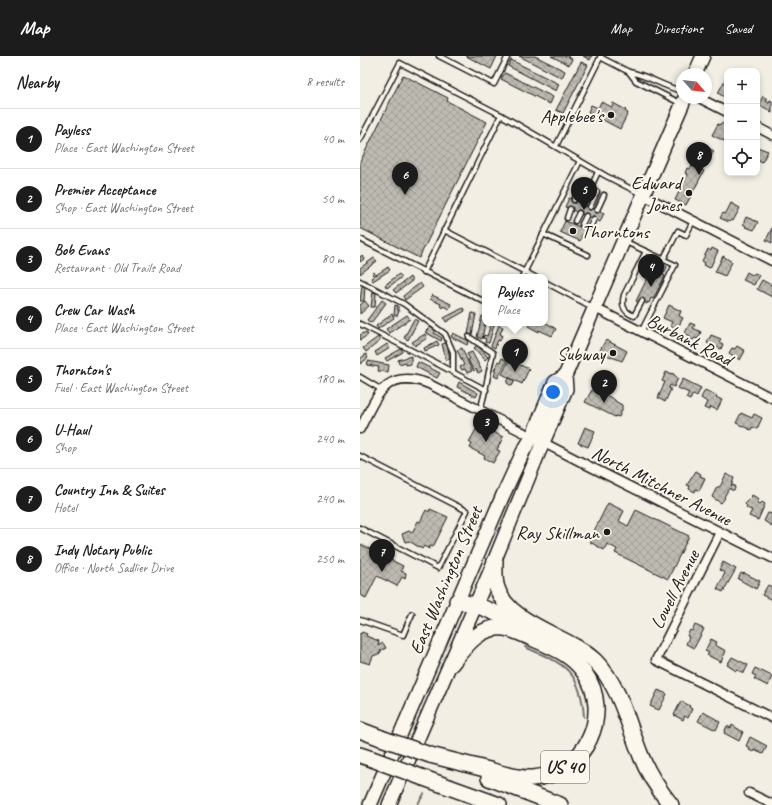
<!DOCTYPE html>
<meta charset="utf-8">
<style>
:root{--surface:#fff;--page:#f2f2f2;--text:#202124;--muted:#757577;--line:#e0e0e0;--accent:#1c1c1c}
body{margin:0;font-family:Caveat,sans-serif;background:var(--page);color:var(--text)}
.controls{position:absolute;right:12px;top:12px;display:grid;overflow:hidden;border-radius:8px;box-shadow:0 2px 6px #0003}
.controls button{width:36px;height:36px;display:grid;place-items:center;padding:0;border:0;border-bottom:1px solid var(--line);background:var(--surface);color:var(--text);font:20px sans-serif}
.compass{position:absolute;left:316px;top:12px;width:36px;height:36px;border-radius:50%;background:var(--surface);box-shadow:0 2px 6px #0003;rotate:117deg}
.you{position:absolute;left:193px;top:336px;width:14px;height:14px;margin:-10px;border:3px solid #fff;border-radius:50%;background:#1a73e8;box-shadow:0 0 0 6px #1a73e833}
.badge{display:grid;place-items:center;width:26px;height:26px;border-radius:50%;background:var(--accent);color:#fff;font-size:13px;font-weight:700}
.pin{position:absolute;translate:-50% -33px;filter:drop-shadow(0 1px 2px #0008)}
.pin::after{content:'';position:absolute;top:21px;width:14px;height:12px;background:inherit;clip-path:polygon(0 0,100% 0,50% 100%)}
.popup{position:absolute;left:122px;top:218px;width:66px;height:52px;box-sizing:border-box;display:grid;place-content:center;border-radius:8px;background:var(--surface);filter:drop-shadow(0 1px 3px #0005);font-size:13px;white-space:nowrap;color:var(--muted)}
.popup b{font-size:15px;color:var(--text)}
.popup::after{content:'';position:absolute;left:50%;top:100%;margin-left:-8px;border:8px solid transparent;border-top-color:var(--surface)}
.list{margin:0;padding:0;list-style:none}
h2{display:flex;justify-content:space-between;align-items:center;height:52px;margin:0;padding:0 16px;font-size:17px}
h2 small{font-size:13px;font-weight:400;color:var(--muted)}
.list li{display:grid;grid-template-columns:26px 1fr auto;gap:12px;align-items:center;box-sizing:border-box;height:60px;padding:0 16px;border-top:1px solid var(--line)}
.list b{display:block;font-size:15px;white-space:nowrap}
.list p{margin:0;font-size:13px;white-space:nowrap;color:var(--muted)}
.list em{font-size:13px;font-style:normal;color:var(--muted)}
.icon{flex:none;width:22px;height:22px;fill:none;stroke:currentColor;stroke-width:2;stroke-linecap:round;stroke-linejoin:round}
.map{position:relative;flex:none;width:412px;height:749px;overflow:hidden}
header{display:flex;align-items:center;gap:24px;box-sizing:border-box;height:56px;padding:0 20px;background:var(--accent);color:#fff}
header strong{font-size:19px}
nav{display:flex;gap:22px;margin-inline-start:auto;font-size:14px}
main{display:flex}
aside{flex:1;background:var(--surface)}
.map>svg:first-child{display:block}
</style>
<header>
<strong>Map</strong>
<nav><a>Map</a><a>Directions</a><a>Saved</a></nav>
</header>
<main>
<aside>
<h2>Nearby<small>8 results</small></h2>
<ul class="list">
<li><span class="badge">1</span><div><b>Payless</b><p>Place · East Washington Street</p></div><em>40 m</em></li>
<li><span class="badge">2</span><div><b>Premier Acceptance</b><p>Shop · East Washington Street</p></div><em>50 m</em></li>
<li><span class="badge">3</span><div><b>Bob Evans</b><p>Restaurant · Old Trails Road</p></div><em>80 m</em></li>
<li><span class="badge">4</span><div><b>Crew Car Wash</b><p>Place · East Washington Street</p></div><em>140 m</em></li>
<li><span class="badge">5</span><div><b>Thornton's</b><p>Fuel · East Washington Street</p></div><em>180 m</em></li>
<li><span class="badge">6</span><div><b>U-Haul</b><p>Shop</p></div><em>240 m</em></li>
<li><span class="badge">7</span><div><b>Country Inn &amp; Suites</b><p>Hotel</p></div><em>240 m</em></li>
<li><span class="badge">8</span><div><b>Indy Notary Public</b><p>Office · North Sadlier Drive</p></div><em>250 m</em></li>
</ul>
</aside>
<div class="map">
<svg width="412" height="749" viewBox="0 0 412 749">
<defs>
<pattern id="building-cross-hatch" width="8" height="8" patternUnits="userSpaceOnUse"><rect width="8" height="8" fill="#bdbab1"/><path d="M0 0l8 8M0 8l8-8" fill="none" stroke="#a29f98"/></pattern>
</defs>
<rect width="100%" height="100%" fill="#f2eee4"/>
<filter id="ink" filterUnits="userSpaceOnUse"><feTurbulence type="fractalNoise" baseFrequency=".025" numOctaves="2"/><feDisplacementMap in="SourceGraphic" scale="8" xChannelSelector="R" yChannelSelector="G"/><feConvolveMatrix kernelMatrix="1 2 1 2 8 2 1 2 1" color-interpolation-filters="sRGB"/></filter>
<g filter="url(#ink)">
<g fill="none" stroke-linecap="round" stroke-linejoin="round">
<g stroke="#716f6b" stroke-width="2">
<path d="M165,591C204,608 221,614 224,661"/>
<polyline points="57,749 64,738"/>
</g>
</g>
<g fill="url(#building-cross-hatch)" stroke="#1c1c1c">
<polygon points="106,0 137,0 131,13"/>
<polygon points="159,0 175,0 205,15 202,22"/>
<polygon points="191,0 207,0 212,3 209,9"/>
<polygon points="223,0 232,0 230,4"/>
<polygon points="151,4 199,28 196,35 148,10"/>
<polygon points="221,6 228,9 203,57 196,54"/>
<polygon points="145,17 193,41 190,48 141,23"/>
<polygon points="43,19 88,42 87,45 127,66 59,202 0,172 0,106"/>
<polygon points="366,22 367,22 367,43 358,37"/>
<polygon points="403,40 407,43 406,45 409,47 410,44 412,45 412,57 410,56 411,55 399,49"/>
<polygon points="241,46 252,51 253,47 266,54 265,55 268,57 260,73 228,56 231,49 238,52"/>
<polygon points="361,67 367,70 367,80 364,85 352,79 358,68 360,69"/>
<polygon points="342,89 354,95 349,104 335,96 338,92 340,93"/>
<polygon points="397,91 408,95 402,106 399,104 397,108"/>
<polygon points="332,110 344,115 326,149 315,144 328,118 325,117 327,112 330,113"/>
<polygon points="209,142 244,157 240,166 205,151"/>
<polygon points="371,147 380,152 373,165 371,164 369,166 360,162 363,157 365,158 367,155"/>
<polygon points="386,161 398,166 394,174 385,171 386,170 383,168"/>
<polygon points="205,165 225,173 220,185 200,176"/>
<polygon points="412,172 412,187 406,184"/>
<polygon points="352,192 358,195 350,212 343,209 345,207 342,205 348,193 351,195"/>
<polygon points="2,199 4,203 0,206 0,201"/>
<polygon points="363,200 372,206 365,220 355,216"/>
<polygon points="14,202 17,205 0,218 0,212"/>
<polygon points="297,206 307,211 303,219 305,220 293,243 291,242 289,247 287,246 287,248 280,244 279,247 276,245 293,211 295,212"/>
<polygon points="28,211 30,214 13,225 11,222 14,220 12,218 14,216 16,219"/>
<polygon points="387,216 392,219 395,217 399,219 394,229 383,224"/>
<polygon points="39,218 42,221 27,232 25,229"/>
<polygon points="50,221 52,225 36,237 33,234"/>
<polygon points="402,224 411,229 412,226 412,241 397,233"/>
<polygon points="60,227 63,231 45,244 43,240"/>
<polygon points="2,230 5,230 4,245 0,245"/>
<polygon points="13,236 16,237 15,251 11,251"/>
<polygon points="72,239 91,248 89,253 83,250 82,252 80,250 81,248 70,243"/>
<polygon points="22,244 26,247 11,267 7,264"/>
<polygon points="5,245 9,250 0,258 0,249"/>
<polygon points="35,249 38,250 38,255 39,255 37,260 34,259"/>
<polygon points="309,249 321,255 319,260 323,262 317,273 310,270 312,266 303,262"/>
<polygon points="103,252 105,255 86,266 84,262"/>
<polygon points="112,257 116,258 112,279 108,278"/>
<polygon points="32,258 34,262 18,273 16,270"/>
<polygon points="47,259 50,263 29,277 26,273"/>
<polygon points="122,260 125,261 125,267 122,283 117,281"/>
<polygon points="54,263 58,265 48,284 44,282"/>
<polygon points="185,266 196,273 192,280 179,274 179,276 168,270 169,268 167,267"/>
<polygon points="330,267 335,269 333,272 341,276 338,283 335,282 333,284 329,282 330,280 325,277"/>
<polygon points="131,268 134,269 129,287 125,286 126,283 123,282 124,279 127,280"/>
<polygon points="139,269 143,271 140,278 142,279 140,285 138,284 135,292 131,290"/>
<polygon points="70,271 76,274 74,277 82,282 81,285 65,276"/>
<polygon points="6,276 8,279 0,284 0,279"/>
<polygon points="93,277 109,285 107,289 91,281"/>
<polygon points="65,278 67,282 55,290 52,286"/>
<polygon points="351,279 361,283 359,286 363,288 361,293 357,291 356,292 347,287"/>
<polygon points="18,281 20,285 6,296 3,292"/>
<polygon points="246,284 267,295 262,305 244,298 245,297 240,294"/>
<polygon points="77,285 79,289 65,295 64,292"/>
<polygon points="87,287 90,303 86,304 82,288"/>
<polygon points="27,288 30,292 17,300 15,296"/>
<polygon points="117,289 128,301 125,304 114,292"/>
<polygon points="377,290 385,295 380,304 369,297 372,292 375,293"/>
<polygon points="102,292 112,315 107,317 105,313 102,314 100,311 104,309 97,294"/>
<polygon points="41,293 43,296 27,305 25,302"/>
<polygon points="112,296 122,315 118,317 116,313 114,315 108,304 110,303 107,298"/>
<polygon points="6,298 8,302 0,308 0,303"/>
<polygon points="51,300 51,308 46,309 46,306 39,308 38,304"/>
<polygon points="142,302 147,304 138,322 134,320 136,315 134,315 138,305 140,306"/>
<polygon points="149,304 169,313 162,328 142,318"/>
<polygon points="8,305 29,309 28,316 18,315 19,311 7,309"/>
<polygon points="58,306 80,317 77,322 56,311"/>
<polygon points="306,316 311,318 311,317 314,318 314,319 318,322 314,331 310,329 309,332 311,333 305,346 298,342 305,326 302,325"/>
<polygon points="149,322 155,325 152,330 147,327"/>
<polygon points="323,323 341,332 337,340 333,338 330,344 326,342 329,337 318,332"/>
<polygon points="99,326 118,337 116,341 97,331"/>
<polygon points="232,334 238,337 239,335 255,344 255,345 262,349 262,354 259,361 256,360 255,361 225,346"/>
<polygon points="345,334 357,340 356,341 362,344 357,354 351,351 349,354 344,352 347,346 341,342"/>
<polygon points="381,357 392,362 394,358 402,362 397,373 392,371 391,374 376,367"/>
<polygon points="118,370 120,371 121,370 143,381 137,394 140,395 133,407 124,402 125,400 110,392 112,388 109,386"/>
<polygon points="225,371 235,375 228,391 218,387"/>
<polygon points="336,415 341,418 340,420 345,422 339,435 336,433 335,436 329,433 330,430 327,429"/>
<polygon points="366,418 374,422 371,430 374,429 375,432 374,434 371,434 370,432 368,434 364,441 365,442 361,447 352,441 357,431 359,431 361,429"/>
<polygon points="392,439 399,443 397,447 400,448 402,446 405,448 398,464 389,460 392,454 386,452 387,450 385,448 388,443 390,444"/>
<polygon points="248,447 264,455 259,465 268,470 276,454 329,480 308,523 255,497 257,493 247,488 244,494 230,486 230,483"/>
<polygon points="70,453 88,461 73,491 70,490 69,493 64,490 62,493 49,485 45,486 42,478 49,475 52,477 58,465 60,466 66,454 69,456"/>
<polygon points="408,457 412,458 412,470 404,465"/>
<polygon points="0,488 43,510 41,515 46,517 45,523 42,521 37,530 17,520 6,542 0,539"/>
<polygon points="363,506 376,513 363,536 357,533 365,517 359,514"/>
<polygon points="381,517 383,518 384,517 400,525 396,533 378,523"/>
<polygon points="408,529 412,531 412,544 402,539"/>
<polygon points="335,569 344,573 334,592 326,588 329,581 327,580 330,574 332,575"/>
<polygon points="2,576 7,578 6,580 19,585 18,590 23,587 26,592 20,595 21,597 13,600 10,608 0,605 0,577 1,578"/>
<polygon points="351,583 357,586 355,589 366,595 361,606 347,599 349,597 345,595"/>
<polygon points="372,601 388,609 384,617 377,614 376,615 367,609"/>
<polygon points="395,612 412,620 408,630 394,623 396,620 392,618"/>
<polygon points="298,634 307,638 299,654 290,650"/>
<polygon points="321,645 330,650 329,651 332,653 328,662 325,660 323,664 314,659"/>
<polygon points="343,656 356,663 356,664 360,666 356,674 338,665"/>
<polygon points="372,669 383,676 379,685 364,677 367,670 371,672"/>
<polygon points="390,681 407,690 403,698 394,694 393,696 389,694 390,692 386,690"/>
</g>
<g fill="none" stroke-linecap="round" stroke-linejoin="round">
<g stroke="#1c1c1c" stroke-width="7">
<g id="lane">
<polyline points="79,0 134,28 148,0"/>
<polyline points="240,1 269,16"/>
<path d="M320,47L276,25L269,16C288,19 303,31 322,35"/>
<polyline points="0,84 40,7 141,59 246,120 281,138"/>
<polyline points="196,90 241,0"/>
<polyline points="214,144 221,128"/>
<polyline points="223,148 238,116"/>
<polyline points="230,151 237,136"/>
<polyline points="237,154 244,139"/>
<polyline points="207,162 210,153"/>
<polyline points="215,165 219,157"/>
<polyline points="222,168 226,160"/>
<polyline points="230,171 234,163"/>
<polyline points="84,174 175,221"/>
<polyline points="183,178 228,199"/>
<polyline points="0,183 125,246"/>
<polyline points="266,186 315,209 281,276"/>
<polyline points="301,208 318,175 326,179 333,165"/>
<polyline points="64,216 141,59"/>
<polyline points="162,221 220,105"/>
<polyline points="0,225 44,248 85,278 93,296 93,316"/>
<polyline points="185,226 232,251"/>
<path d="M282,245L274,260C264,256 261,250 264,239L286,195"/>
<polyline points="0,268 74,306 126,334"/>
<path d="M109,281L133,297C128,316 126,336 120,354"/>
<polyline points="0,321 22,334"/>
<polyline points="0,400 107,455 78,512 0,472"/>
<polyline points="0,564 43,579 52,558"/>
</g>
</g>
<g stroke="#1c1c1c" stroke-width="11">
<g id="street">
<polyline points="339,42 367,56"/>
<polyline points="397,71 412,79"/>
<polyline points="283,139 412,205"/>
<polyline points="235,252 412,342"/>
<path d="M0,373C17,340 25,311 69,328L229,410L412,502"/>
<polyline points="360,476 296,604 412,662"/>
<polyline points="389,737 412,748"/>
</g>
</g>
<g stroke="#1c1c1c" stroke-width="16">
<g id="primary">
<polyline points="335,18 343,0"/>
<polyline points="10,749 143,439 163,396 172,381 195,326 205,320"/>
<polyline points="29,749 129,518 178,398 206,333 205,320 325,42"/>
</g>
</g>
<g stroke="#1c1c1c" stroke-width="18">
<g id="highway">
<path d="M135,505C135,514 134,524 137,532C149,569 208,579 235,605C260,630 268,668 281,700C288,718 299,734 311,749"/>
<polyline points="97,545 116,549 160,567"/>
<polyline points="0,674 21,682"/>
<polyline points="0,699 12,703"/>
<path d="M70,699C90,704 109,709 129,714C143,718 158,723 173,722C225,718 254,658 224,616C212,599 193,591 174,583C166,580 157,575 149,573C122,566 105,590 91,608"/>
<polyline points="61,721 139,749"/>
<polyline points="129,722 200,749"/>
</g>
</g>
<use href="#lane" stroke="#fbf7ec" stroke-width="4"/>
<use href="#street" stroke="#fbf7ec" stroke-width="8"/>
<use href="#primary" stroke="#fbf7ec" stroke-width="13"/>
<use href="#highway" stroke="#fbf7ec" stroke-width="15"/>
<g stroke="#1c1c1c" stroke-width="18" stroke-linecap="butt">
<g id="highway-bridge">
<polyline points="21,682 70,699"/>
<polyline points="12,703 61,721"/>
</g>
</g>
<use href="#highway-bridge" stroke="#fbf7ec" stroke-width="15"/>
</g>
</g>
<g fill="#1c1c1c" stroke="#fbf7ec" stroke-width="1.5">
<circle cx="251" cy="59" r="4"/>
<circle cx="329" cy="137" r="4"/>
<circle cx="213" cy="175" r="4"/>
<circle cx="253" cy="297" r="4"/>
<circle cx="247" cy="476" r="4"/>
</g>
<g text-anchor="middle" stroke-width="4" stroke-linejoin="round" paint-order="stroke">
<rect fill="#fbf7ec" stroke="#5f5e5a" stroke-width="1" x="181" y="695" width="48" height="32" rx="3"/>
<g font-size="18" font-weight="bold" fill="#1c1c1c">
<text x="205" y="717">US 40</text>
</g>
<g font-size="19" fill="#1c1c1c" stroke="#fbf7ec" text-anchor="end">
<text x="243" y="66">Applebee's</text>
<text x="321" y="133">Edward<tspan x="321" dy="22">Jones</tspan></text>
<text x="221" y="182" text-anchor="start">Thorntons</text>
<text x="245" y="304">Subway</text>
<text x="239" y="483">Ray Skillman</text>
</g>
<g font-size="19" fill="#1c1c1c" stroke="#fbf7ec">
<text transform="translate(330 283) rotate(27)" y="7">Burbank Road</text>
<text transform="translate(302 429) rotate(27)" y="7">North Mitchner Avenue</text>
<text transform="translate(85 524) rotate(-67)" y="7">East Washington Street</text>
<text transform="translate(314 533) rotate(-63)" y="7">Lowell Avenue</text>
</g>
</g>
</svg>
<div class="controls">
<button>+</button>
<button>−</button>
<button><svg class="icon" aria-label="locate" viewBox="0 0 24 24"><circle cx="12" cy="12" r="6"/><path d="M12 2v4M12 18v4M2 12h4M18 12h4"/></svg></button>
</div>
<svg class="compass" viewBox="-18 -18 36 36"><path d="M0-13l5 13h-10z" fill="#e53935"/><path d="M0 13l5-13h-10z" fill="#757577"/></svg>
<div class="you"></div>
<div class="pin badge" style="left:155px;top:316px">1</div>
<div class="popup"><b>Payless</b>Place</div>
<div class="pin badge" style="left:244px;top:347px">2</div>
<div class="pin badge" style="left:126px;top:386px">3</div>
<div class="pin badge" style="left:291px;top:231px">4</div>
<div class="pin badge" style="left:224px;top:154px">5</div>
<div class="pin badge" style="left:45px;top:139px">6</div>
<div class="pin badge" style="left:22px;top:516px">7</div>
<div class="pin badge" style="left:339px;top:119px">8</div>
</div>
</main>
